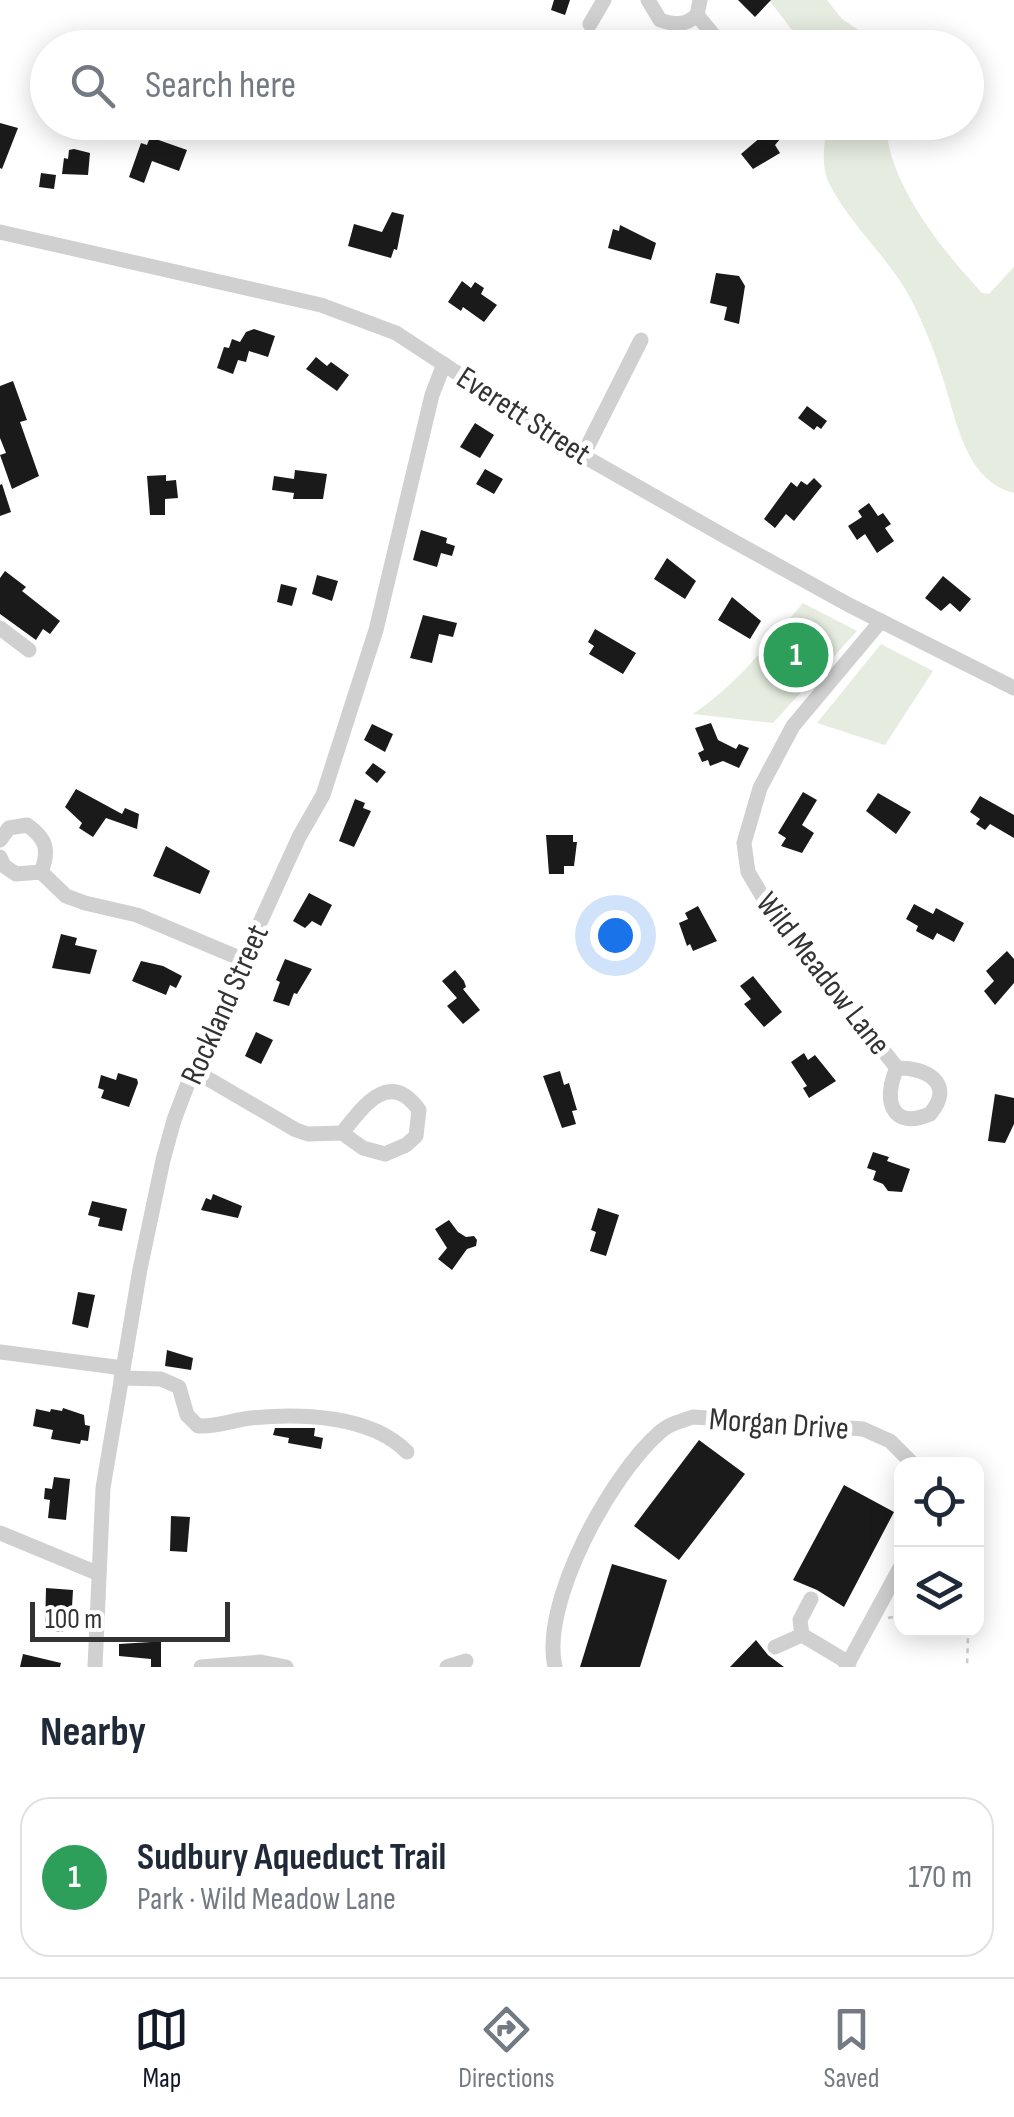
<!DOCTYPE html>
<meta charset="utf-8">
<style>
:root{--surface:#fff;--page:#f6f6f7;--text:#1f2937;--muted:#747a83;--line:#e0e1e3;--accent:#111827}
body{margin:0;font-family:"Sofia Sans Condensed",sans-serif;background:var(--page);color:var(--text)}
.controls{position:absolute;right:30px;bottom:30px;display:grid;overflow:hidden;border-radius:20px;box-shadow:0 5px 25px #0003}
.controls button{width:90px;height:90px;display:grid;place-items:center;padding:0;border:0;border-bottom:2px solid var(--line);background:var(--surface);color:var(--text);font:50px sans-serif}
.scale{position:absolute;left:30px;bottom:25px;width:200px;box-sizing:border-box;padding-left:10px;border:5px solid #333;border-top:0;font-size:28px;line-height:35px;white-space:nowrap;color:#333;-webkit-text-stroke:8px #fff;paint-order:stroke}
.you{position:absolute;left:615px;top:935px;width:35px;height:35px;margin:-25px;border:8px solid #fff;border-radius:50%;background:#1a73e8;box-shadow:0 0 0 15px #1a73e833}
.badge{display:grid;place-items:center;width:65px;height:65px;border-radius:50%;background:var(--accent);color:#fff;font-size:32px;font-weight:700}
.pin{position:absolute;translate:-50% -50%;border:5px solid #fff;box-shadow:0 2px 10px #0006}
.list{margin:0;padding:0;list-style:none}
h2{display:flex;justify-content:space-between;align-items:center;height:130px;margin:0;padding:0 40px;font-size:42px}
h2 small{font-size:32px;font-weight:400;color:var(--muted)}
.list li{display:grid;grid-template-columns:65px 1fr auto;gap:30px;align-items:center;box-sizing:border-box;height:160px;margin:0 20px 20px;padding:0 20px;border:2px solid var(--line);border-radius:30px}
.list b{display:block;font-size:38px;white-space:nowrap}
.list p{margin:0;font-size:32px;white-space:nowrap;color:var(--muted)}
.list em{font-size:32px;font-style:normal;color:var(--muted)}
.icon{flex:none;width:55px;height:55px;fill:none;stroke:currentColor;stroke-width:2;stroke-linecap:round;stroke-linejoin:round}
.map{position:relative;flex:none;width:1014px;height:1667px;overflow:hidden}
.search{position:absolute;background:var(--surface);box-shadow:0 5px 25px #0003;left:30px;right:30px;top:30px;height:110px;display:flex;align-items:center;gap:25px;box-sizing:border-box;padding:0 35px;border-radius:55px;color:var(--muted);font-size:38px}
.sheet{height:310px;background:var(--surface)}
nav{display:flex;justify-content:space-around;align-items:center;box-sizing:border-box;height:140px;border-top:2px solid var(--line);background:var(--surface);font-size:28px;color:var(--muted)}
nav a{display:grid;justify-items:center;gap:5px}
nav .on{color:var(--accent)}
.map>svg:first-child{display:block}
</style>
<div class="map">
<svg width="1014" height="1667" viewBox="0 0 1014 1667">
<rect width="100%" height="100%" fill="#fff"/>
<g fill="#e6ecdf">
<polygon points="769,0 827,0 842,19 884,47 805,47"/>
<path d="M827,123H886C887,182 942,250 982,293L989,294L1014,267V493C966,481 957,422 944,382C936,355 925,328 913,303C891,259 851,227 829,183C820,165 825,142 827,123Z"/>
<path d="M803,603L857,631L773,723L693,714C737,685 769,642 803,603Z"/>
<polygon points="881,644 933,671 885,745 817,723"/>
</g>
<g fill="#1a1a1a">
<polygon points="554,0 570,0 565,15 551,10"/>
<polygon points="738,0 771,0 755,17"/>
<polygon points="751,122 783,122 774,129 781,138 775,145 780,153 753,169 741,154 762,136"/>
<polygon points="0,123 18,128 2,169 0,168"/>
<polygon points="150,137 187,150 179,171 152,161 144,183 129,177 141,143 147,145"/>
<polygon points="74,149 90,153 88,175 62,174 64,158 68,159 69,150"/>
<polygon points="41,173 56,175 54,189 39,187"/>
<polygon points="392,212 404,215 397,250 394,249 391,258 348,246 354,224 382,232"/>
<polygon points="620,225 656,243 651,260 608,248 613,229 619,231"/>
<polygon points="716,273 739,276 745,286 739,324 724,320 727,307 710,303"/>
<polygon points="462,281 471,288 475,282 484,288 481,294 497,305 484,322 463,307 461,311 448,302"/>
<polygon points="254,329 275,336 268,357 249,351 246,362 238,360 233,374 217,368 224,347 229,348 232,339 240,342 246,332"/>
<polygon points="316,357 327,366 331,362 349,375 337,391 306,369"/>
<polygon points="13,381 27,420 20,422 39,476 12,489 0,455 6,453 0,438 0,386"/>
<polygon points="807,406 827,421 821,429 817,426 814,430 798,418"/>
<polygon points="475,423 494,435 480,458 460,447"/>
<polygon points="485,469 503,479 494,494 476,484"/>
<polygon points="295,470 327,474 323,499 293,499 294,493 272,490 274,476 294,479"/>
<polygon points="166,475 166,481 176,480 178,498 165,499 165,515 150,515 147,476"/>
<polygon points="814,478 822,486 794,521 786,514 775,528 764,519 791,482 797,487 801,481 807,485"/>
<polygon points="2,484 11,512 0,516 0,485"/>
<polygon points="869,503 878,516 883,513 891,524 885,528 894,541 877,553 865,534 857,540 848,526 862,517 858,511"/>
<polygon points="421,530 447,538 446,543 455,546 452,556 441,553 437,567 413,560"/>
<polygon points="667,558 696,581 685,599 654,579"/>
<polygon points="5,571 26,587 22,591 60,621 50,634 43,629 36,640 0,614 0,578"/>
<polygon points="317,575 338,581 332,601 312,594"/>
<polygon points="943,576 971,599 960,612 950,603 941,611 925,598"/>
<polygon points="281,584 297,588 292,606 277,602"/>
<polygon points="732,597 761,621 750,639 718,620"/>
<polygon points="423,615 457,623 453,637 439,634 432,663 410,658"/>
<polygon points="595,629 636,653 623,674 589,654 594,646 588,642"/>
<polygon points="711,723 718,740 736,749 739,744 749,748 739,768 723,761 710,766 708,760 702,762 698,753 704,750 695,728"/>
<polygon points="372,724 393,734 385,752 364,740"/>
<polygon points="373,763 386,772 377,783 365,773"/>
<polygon points="76,789 122,814 125,808 139,814 137,829 106,818 93,837 79,828 82,823 65,807"/>
<polygon points="803,792 817,800 802,825 814,833 802,853 781,846 786,838 778,833"/>
<polygon points="878,793 911,812 896,834 866,811"/>
<polygon points="980,796 1014,815 1014,838 990,824 985,830 976,824 980,819 970,812"/>
<polygon points="355,799 365,803 363,808 371,811 354,847 339,841"/>
<polygon points="546,835 573,835 573,842 577,842 574,866 564,866 564,874 549,874"/>
<polygon points="166,846 210,871 200,894 153,876"/>
<polygon points="309,893 332,905 321,926 312,921 305,928 293,921"/>
<polygon points="914,904 933,914 936,908 964,923 954,942 937,933 933,940 916,931 918,926 906,919"/>
<polygon points="698,906 717,941 693,951 690,944 687,946 679,923 688,919 685,913"/>
<polygon points="61,934 77,938 75,945 97,950 90,974 52,968"/>
<polygon points="1007,951 1014,959 1014,983 995,1005 984,991 994,981 986,971"/>
<polygon points="285,959 312,969 297,994 294,993 289,1006 273,1001 280,982 276,980"/>
<polygon points="141,961 163,966 182,976 176,988 170,985 166,995 132,981"/>
<polygon points="455,970 464,981 466,987 463,989 480,1010 463,1024 447,1006 457,998 442,981"/>
<polygon points="753,976 782,1012 764,1027 744,1004 751,999 740,986"/>
<polygon points="256,1032 273,1040 261,1064 245,1056"/>
<polygon points="804,1053 808,1060 815,1055 836,1081 809,1098 803,1088 807,1086 791,1062"/>
<polygon points="560,1071 564,1085 569,1083 577,1110 572,1111 576,1124 562,1128 543,1076"/>
<polygon points="118,1073 137,1079 138,1083 129,1107 101,1098 104,1090 98,1088 101,1075 116,1080"/>
<polygon points="995,1094 1014,1098 1014,1124 1005,1143 988,1141"/>
<polygon points="873,1152 889,1157 887,1161 910,1169 902,1192 888,1191 883,1184 873,1180 876,1171 867,1168"/>
<polygon points="213,1194 242,1206 238,1218 201,1210 206,1198 211,1200"/>
<polygon points="92,1201 127,1209 122,1231 98,1226 100,1218 88,1215"/>
<polygon points="598,1208 619,1215 606,1256 590,1251 596,1232 591,1230"/>
<polygon points="449,1220 458,1232 466,1237 474,1236 477,1240 476,1246 467,1249 452,1270 438,1259 447,1248 435,1229"/>
<polygon points="78,1292 95,1295 88,1328 72,1324"/>
<polygon points="167,1350 193,1358 191,1370 165,1366"/>
<polygon points="63,1408 84,1415 85,1425 90,1426 88,1441 81,1440 80,1444 51,1439 53,1430 33,1426 36,1409 50,1412 51,1409 62,1411"/>
<polygon points="275,1428 315,1428 314,1436 323,1438 321,1449 288,1443 289,1438 273,1435"/>
<polygon points="699,1440 745,1474 679,1560 634,1526"/>
<polygon points="54,1477 70,1479 66,1520 48,1518 50,1500 44,1499 45,1488 52,1489"/>
<polygon points="844,1485 894,1512 844,1607 817,1590 793,1580"/>
<polygon points="171,1516 190,1517 187,1552 170,1551"/>
<polygon points="612,1564 667,1580 640,1667 580,1667"/>
<polygon points="46,1588 73,1590 72,1607 65,1607 63,1632 45,1630"/>
<polygon points="151,1637 161,1637 161,1667 151,1667 151,1659 119,1656 119,1644 151,1642"/>
<polygon points="756,1640 768,1655 784,1667 730,1667"/>
<polygon points="23,1654 61,1663 60,1667 20,1667"/>
</g>
<g fill="none" stroke-linecap="round" stroke-linejoin="round">
<g stroke="#cdcdcd" stroke-width="2.5" stroke-dasharray="5 5" stroke-linecap="butt">
<polyline points="888,1618 902,1615"/>
<polyline points="963,1630 968,1636 967,1667"/>
</g>
<g stroke="#d0d0d0" stroke-width="15">
<path d="M648,0L660,20C675,25 685,26 697,15L700,0"/>
<polyline points="697,15 724,48"/>
<polyline points="590,24 604,0"/>
<polyline points="0,232 321,305 396,333 587,458 726,537 849,605 1014,688"/>
<polyline points="583,455 641,340"/>
<path d="M881,621L793,726L760,788L744,843L748,872L764,899L897,1068C883,1098 890,1131 930,1114C956,1084 926,1067 897,1068"/>
<polyline points="0,628 29,650"/>
<path d="M0,840L9,828L27,825C46,838 50,850 41,872"/>
<polyline points="0,857 4,866 16,874 41,872"/>
<polyline points="41,872 66,896 85,903 137,915 244,960"/>
<path d="M193,1070L296,1130L308,1134L342,1133C362,1108 389,1068 419,1110L416,1136L406,1145L385,1154L363,1148L342,1133"/>
<polyline points="0,1352 123,1368"/>
<path d="M121,1378L161,1379L179,1387L187,1415L198,1426C218,1427 232,1420 251,1418C300,1413 371,1415 407,1452"/>
<polyline points="0,1533 97,1573"/>
<polyline points="802,1635 800,1620 811,1599"/>
<polyline points="775,1647 802,1635 849,1663"/>
<polyline points="95,1667 103,1488 140,1269 163,1160 174,1120 193,1070 299,837 323,795 376,630 432,395 444,364"/>
<polyline points="201,1667 261,1662 286,1667"/>
<polyline points="447,1667 466,1661"/>
<path d="M555,1667C540,1603 611,1475 659,1433C668,1424 681,1421 693,1417L863,1429L890,1441L913,1464"/>
<polyline points="846,1667 902,1564"/>
</g>
</g>
<g text-anchor="middle" stroke-width="10" stroke-linejoin="round" paint-order="stroke">
<g font-size="32" fill="#333" stroke="#fff">
<text transform="translate(524 415) rotate(33)" y="11">Everett Street</text>
<text transform="translate(824 973) rotate(52)" y="11">Wild Meadow Lane</text>
<text transform="translate(224 1004) rotate(-66)" y="11">Rockland Street</text>
<text transform="translate(779 1423) rotate(4)" y="11">Morgan Drive</text>
</g>
</g>
</svg>
<div class="controls">
<button><svg class="icon" aria-label="locate" viewBox="0 0 24 24"><circle cx="12" cy="12" r="6"/><path d="M12 2v4M12 18v4M2 12h4M18 12h4"/></svg></button>
<button><svg class="icon" aria-label="layers" viewBox="0 0 24 24"><path d="M12 4l9 5-9 5-9-5zM3 14l9 5 9-5"/></svg></button>
</div>
<div class="scale">100 m</div>
<div class="you"></div>
<div class="pin badge" style="left:796px;top:655px;background:#2e9e5b">1</div>
<div class="search"><svg class="icon" aria-label="search" viewBox="0 0 24 24"><circle cx="10" cy="10" r="6"/><path d="M15 15l6 6"/></svg>Search here</div>
</div>
<section class="sheet">
<h2>Nearby<small></small></h2>
<ul class="list">
<li><span class="badge" style="background:#2e9e5b">1</span><div><b>Sudbury Aqueduct Trail</b><p>Park · Wild Meadow Lane</p></div><em>170 m</em></li>
</ul>
</section>
<nav>
<a class="on"><svg class="icon" aria-label="map" viewBox="0 0 24 24"><path d="M3 6l6-2 6 2 6-2v14l-6 2-6-2-6 2zM9 4v14M15 6v14"/></svg>Map</a>
<a><svg class="icon" aria-label="directions" viewBox="0 0 24 24"><path d="M12 3l9 9-9 9-9-9zM9 14v-3h6M13 9l2 2-2 2"/></svg>Directions</a>
<a><svg class="icon" aria-label="saved" viewBox="0 0 24 24"><path d="M7 4h10v16l-5-4-5 4z"/></svg>Saved</a>
</nav>
